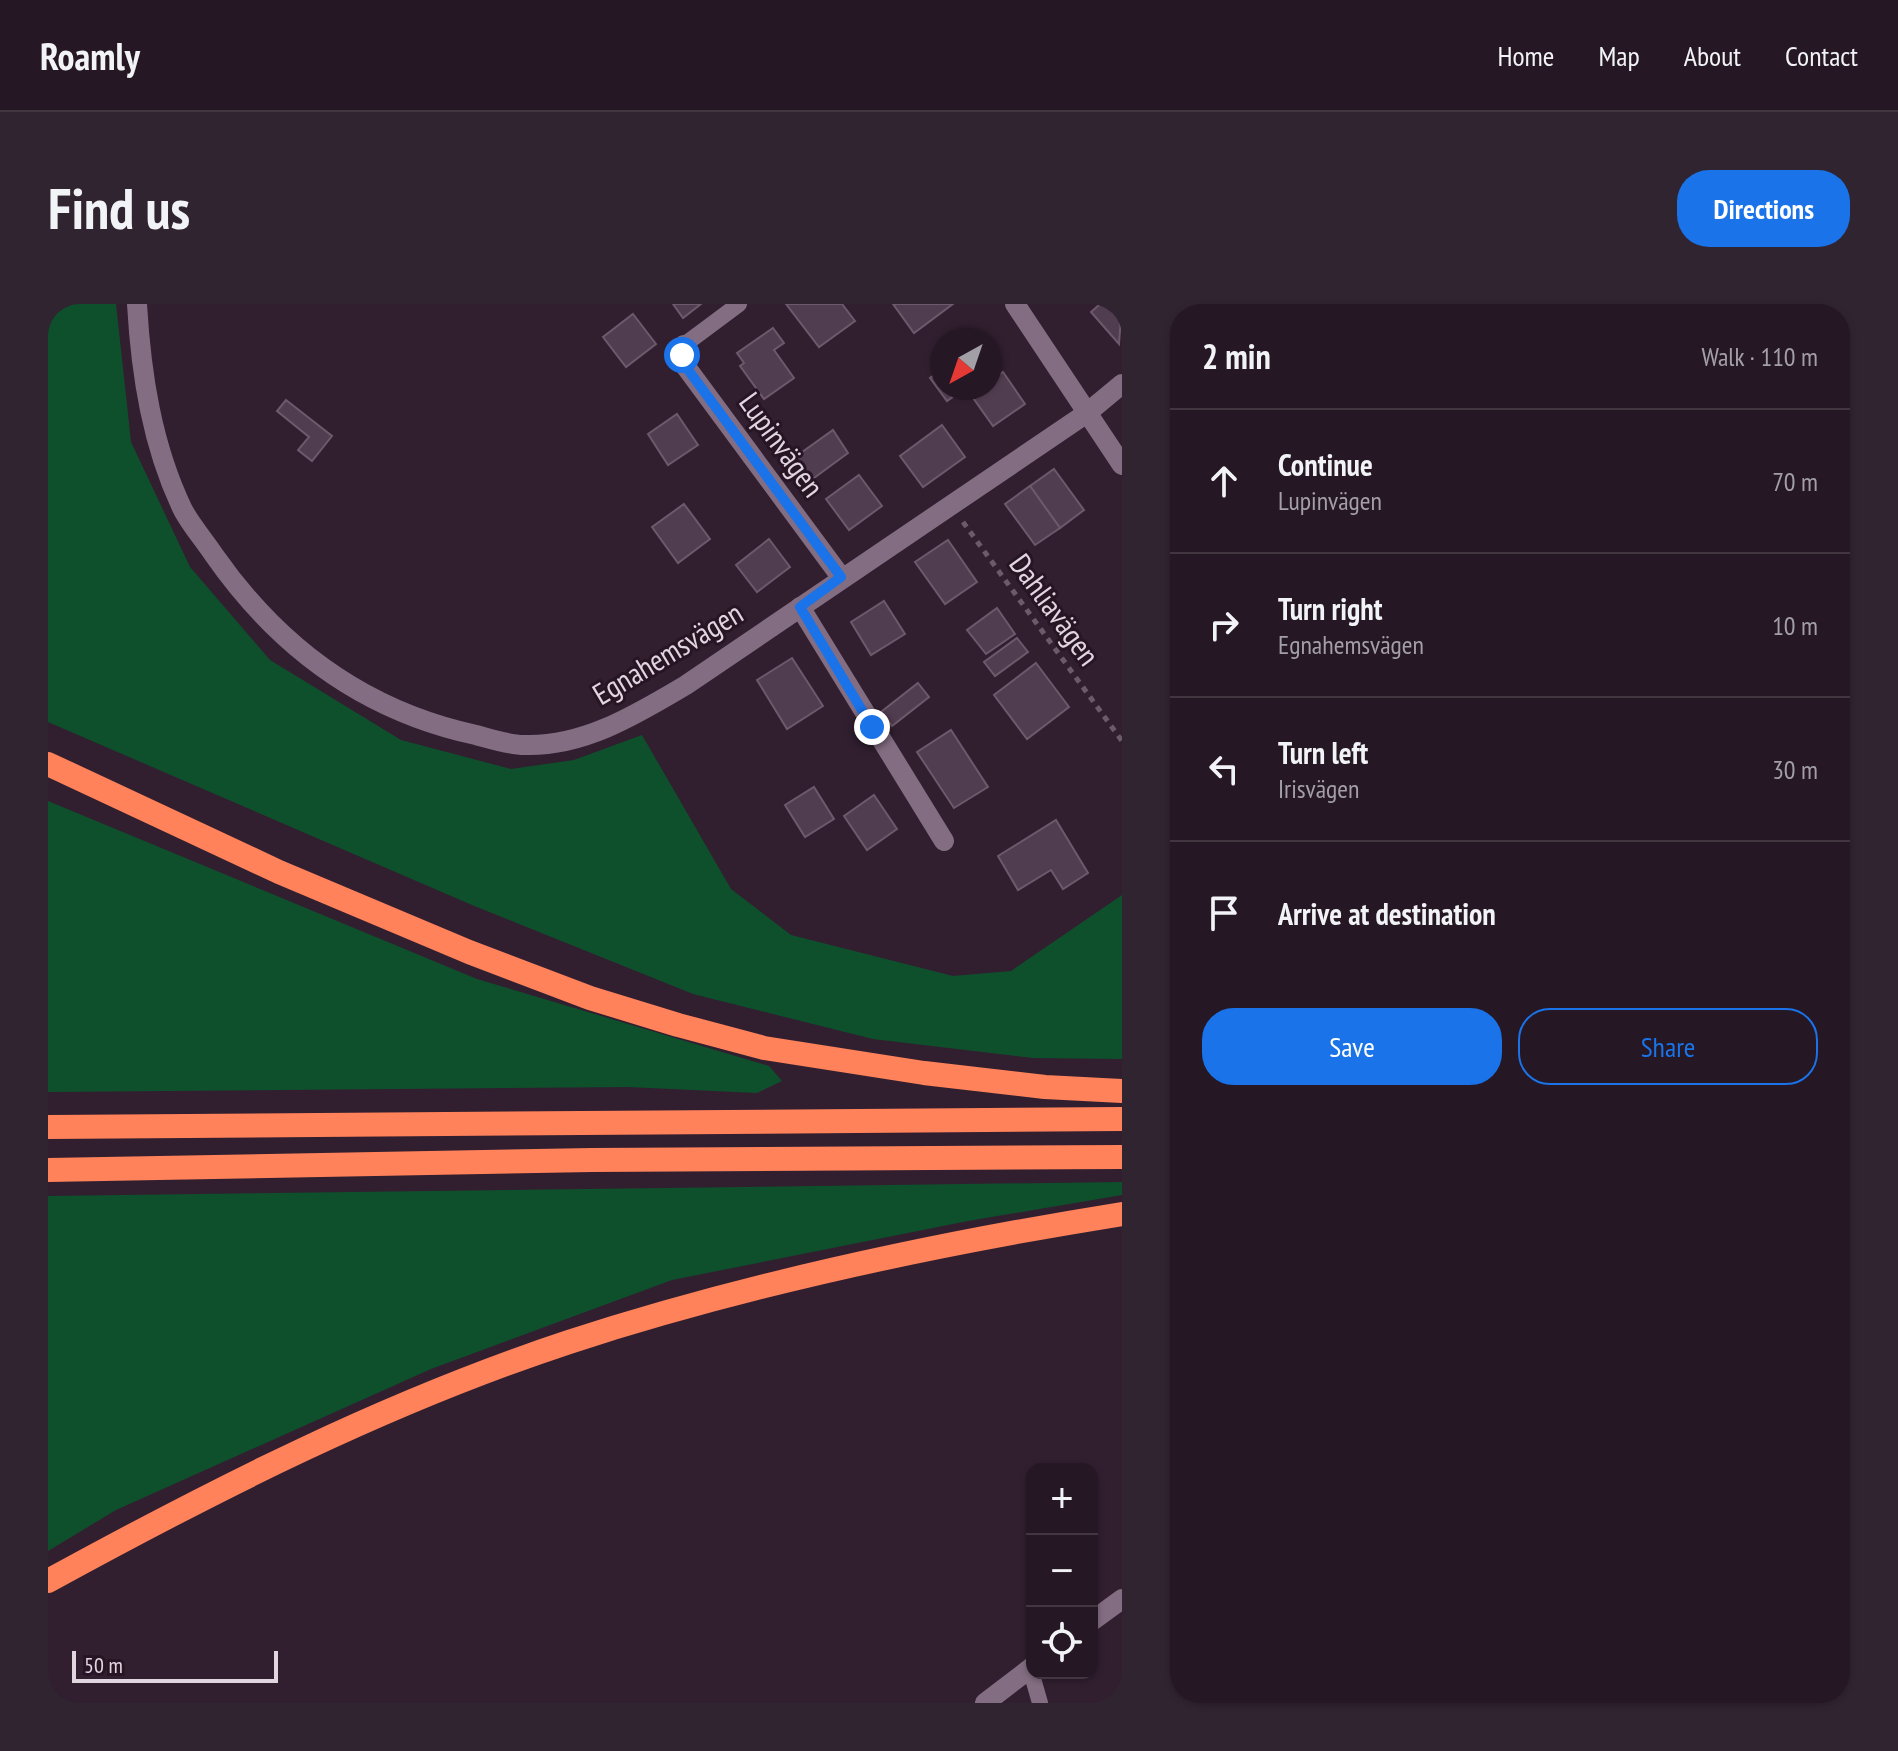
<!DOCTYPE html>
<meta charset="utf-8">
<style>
:root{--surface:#251724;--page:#312431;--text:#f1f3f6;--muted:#a39fa6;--line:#423641;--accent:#1a73e8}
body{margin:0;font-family:"PT Sans Narrow",sans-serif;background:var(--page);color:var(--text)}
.controls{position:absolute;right:24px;bottom:24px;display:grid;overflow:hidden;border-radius:16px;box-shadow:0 2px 6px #0004}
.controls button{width:72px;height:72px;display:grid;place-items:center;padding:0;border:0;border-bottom:2px solid var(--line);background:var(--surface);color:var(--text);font:40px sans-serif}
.compass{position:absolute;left:882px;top:24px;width:72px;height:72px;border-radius:50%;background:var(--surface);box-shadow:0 2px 6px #0004;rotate:220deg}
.scale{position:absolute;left:24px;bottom:20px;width:206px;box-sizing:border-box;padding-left:8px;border:4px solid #e1d5e0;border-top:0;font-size:22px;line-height:28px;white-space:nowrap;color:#e1d5e0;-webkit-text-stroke:6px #271526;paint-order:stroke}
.stop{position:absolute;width:24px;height:24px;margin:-18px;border:6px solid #1a73e8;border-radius:50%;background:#fff}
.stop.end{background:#1a73e8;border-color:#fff;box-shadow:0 2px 8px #0008}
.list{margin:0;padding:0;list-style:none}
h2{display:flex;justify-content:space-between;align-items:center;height:104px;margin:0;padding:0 32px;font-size:34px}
h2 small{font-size:26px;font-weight:400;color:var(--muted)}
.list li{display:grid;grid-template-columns:52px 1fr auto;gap:24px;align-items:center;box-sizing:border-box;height:144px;padding:0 32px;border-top:2px solid var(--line)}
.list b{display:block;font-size:30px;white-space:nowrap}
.list p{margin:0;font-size:26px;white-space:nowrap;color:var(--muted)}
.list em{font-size:26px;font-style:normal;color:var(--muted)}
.actions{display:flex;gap:16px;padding:24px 32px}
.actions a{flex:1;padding:18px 0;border:2px solid var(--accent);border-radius:32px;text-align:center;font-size:28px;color:var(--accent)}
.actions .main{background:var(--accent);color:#fff}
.icon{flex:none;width:44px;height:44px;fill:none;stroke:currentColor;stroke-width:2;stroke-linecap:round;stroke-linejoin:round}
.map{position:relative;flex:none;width:1074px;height:1399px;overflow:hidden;border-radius:32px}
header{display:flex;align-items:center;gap:48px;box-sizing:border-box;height:112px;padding:0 40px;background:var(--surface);border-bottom:2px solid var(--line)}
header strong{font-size:38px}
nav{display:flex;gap:44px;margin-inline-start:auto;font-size:28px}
.intro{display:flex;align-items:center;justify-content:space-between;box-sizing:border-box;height:192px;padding:0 48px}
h1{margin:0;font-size:56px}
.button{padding:20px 36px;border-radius:32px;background:var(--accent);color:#fff;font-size:28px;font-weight:700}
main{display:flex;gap:48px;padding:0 48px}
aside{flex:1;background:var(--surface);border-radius:32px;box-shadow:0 2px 6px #0004}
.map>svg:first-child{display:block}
</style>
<header>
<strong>Roamly</strong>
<nav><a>Home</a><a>Map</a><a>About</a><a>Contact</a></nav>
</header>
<div class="intro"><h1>Find us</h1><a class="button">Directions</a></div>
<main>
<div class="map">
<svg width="1074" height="1399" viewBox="0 0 1074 1399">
<rect width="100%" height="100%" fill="#311f30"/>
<g fill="#0f502c">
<polygon points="0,0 68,0 83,138 142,263 222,356 353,436 463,465 526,456 594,431 683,585 743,631 905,672 963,667 1074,591 1074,755 985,754 825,735 645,690 424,601 0,418"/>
<polygon points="0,497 429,675 721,762 734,777 709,789 580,783 0,788"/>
<polygon points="1074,878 1074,891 920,917 624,976 383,1065 68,1206 0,1247 0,892"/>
</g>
<g fill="#513d50" stroke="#6d586c" stroke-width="2">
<polygon points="625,0 653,0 635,14"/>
<polygon points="738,0 794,0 807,17 771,43"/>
<polygon points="845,0 905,0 866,29"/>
<polygon points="1052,0 1074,0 1071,40 1043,8"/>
<polygon points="585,10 608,40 578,63 555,33"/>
<polygon points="725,24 736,39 726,46 746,74 716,95 692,62 696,59 689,49"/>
<polygon points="894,65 894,84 917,84 899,97 882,74"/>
<polygon points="955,68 977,100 945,122 923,91 933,84 942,84 942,77"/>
<polygon points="238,96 284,132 264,157 250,146 261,133 229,107"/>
<polygon points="629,110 650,141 620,161 600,130"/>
<polygon points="894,121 917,153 875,183 852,152"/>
<polygon points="785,126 800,149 759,179 743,156"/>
<polygon points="1006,165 1036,206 1012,224 982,182"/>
<polygon points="811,171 834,202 801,226 778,195"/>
<polygon points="982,182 1012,224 987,241 957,200"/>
<polygon points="636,200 662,235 630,259 604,223"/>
<polygon points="721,235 742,263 709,288 688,261"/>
<polygon points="900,236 929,278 897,300 867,258"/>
<polygon points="836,297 857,330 823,351 803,318"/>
<polygon points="949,304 967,330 938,350 919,326"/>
<polygon points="969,334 980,348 947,372 936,358"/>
<polygon points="744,354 775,402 739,425 709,376"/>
<polygon points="988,359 1021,403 979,435 946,391"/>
<polygon points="870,379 881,393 844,422 833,408"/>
<polygon points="903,426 940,483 906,504 869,448"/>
<polygon points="766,483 786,515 757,533 737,501"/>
<polygon points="826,491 849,525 819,546 796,512"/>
<polygon points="1008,516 1040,569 1015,585 1003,566 970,586 950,552"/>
</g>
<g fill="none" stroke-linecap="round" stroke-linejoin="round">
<polyline stroke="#6b5b6a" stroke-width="5" stroke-dasharray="6 6" stroke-linecap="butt" points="915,218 1074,437"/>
<g stroke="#836d82" stroke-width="16">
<polyline points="636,41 691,0"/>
<polyline points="982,1364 992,1399"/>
</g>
<g stroke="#836d82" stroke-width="20">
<path d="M89,0C93,70 104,142 135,206C143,221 156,236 166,251C231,344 316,407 428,431C443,435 461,441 476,441C536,443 589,410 638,381L1039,109L1074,80"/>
<polyline points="967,0 1074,161"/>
<polyline points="636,41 638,63 793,273"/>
<polyline points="752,303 896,537"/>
<polyline points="1044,1317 1074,1295"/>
<polyline points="937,1399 984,1363"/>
</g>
<g stroke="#ff825a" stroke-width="24">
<polyline points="0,460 231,568 421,648 542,694 630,721 716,744 876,769 997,783 1074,787"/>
<polyline points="0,823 1074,815"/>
<polyline points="0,866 544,856 1074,853"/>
<path d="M0,1277C168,1185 339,1098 521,1038C702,979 887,940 1074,910"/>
</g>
</g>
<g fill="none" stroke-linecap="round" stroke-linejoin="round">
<polyline stroke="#1a73e8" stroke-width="10" points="634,51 638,63 793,273 752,303 824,423"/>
</g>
<g text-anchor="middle" stroke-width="6" stroke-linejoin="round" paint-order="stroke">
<g font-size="30" fill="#e1d5e0" stroke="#271526">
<text transform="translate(733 141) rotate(54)" y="10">Lupinvägen</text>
<text transform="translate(1006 306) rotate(54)" y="10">Dahliavägen</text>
<text transform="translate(620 350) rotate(-31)" y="10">Egnahemsvägen</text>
</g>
</g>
</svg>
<div class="controls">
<button>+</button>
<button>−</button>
<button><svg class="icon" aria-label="locate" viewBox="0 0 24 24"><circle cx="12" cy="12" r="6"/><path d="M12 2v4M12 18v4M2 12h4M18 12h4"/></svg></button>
</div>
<svg class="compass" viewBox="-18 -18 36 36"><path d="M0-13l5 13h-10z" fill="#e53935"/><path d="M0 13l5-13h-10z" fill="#a39fa6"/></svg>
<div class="scale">50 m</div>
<div class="stop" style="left:634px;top:51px"></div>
<div class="stop end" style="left:824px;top:423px"></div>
</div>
<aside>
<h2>2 min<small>Walk · 110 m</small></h2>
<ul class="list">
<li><svg class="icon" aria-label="ahead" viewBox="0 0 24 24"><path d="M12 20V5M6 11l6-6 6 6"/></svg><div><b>Continue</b><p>Lupinvägen</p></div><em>70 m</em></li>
<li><svg class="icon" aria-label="right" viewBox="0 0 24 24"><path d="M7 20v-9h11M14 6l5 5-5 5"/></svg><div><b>Turn right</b><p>Egnahemsvägen</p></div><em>10 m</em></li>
<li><svg class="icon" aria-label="left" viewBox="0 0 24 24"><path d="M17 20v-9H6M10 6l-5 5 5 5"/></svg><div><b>Turn left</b><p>Irisvägen</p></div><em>30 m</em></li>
<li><svg class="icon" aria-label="arrive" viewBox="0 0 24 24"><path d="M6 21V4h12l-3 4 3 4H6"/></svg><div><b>Arrive at destination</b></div></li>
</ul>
<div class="actions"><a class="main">Save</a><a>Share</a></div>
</aside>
</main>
